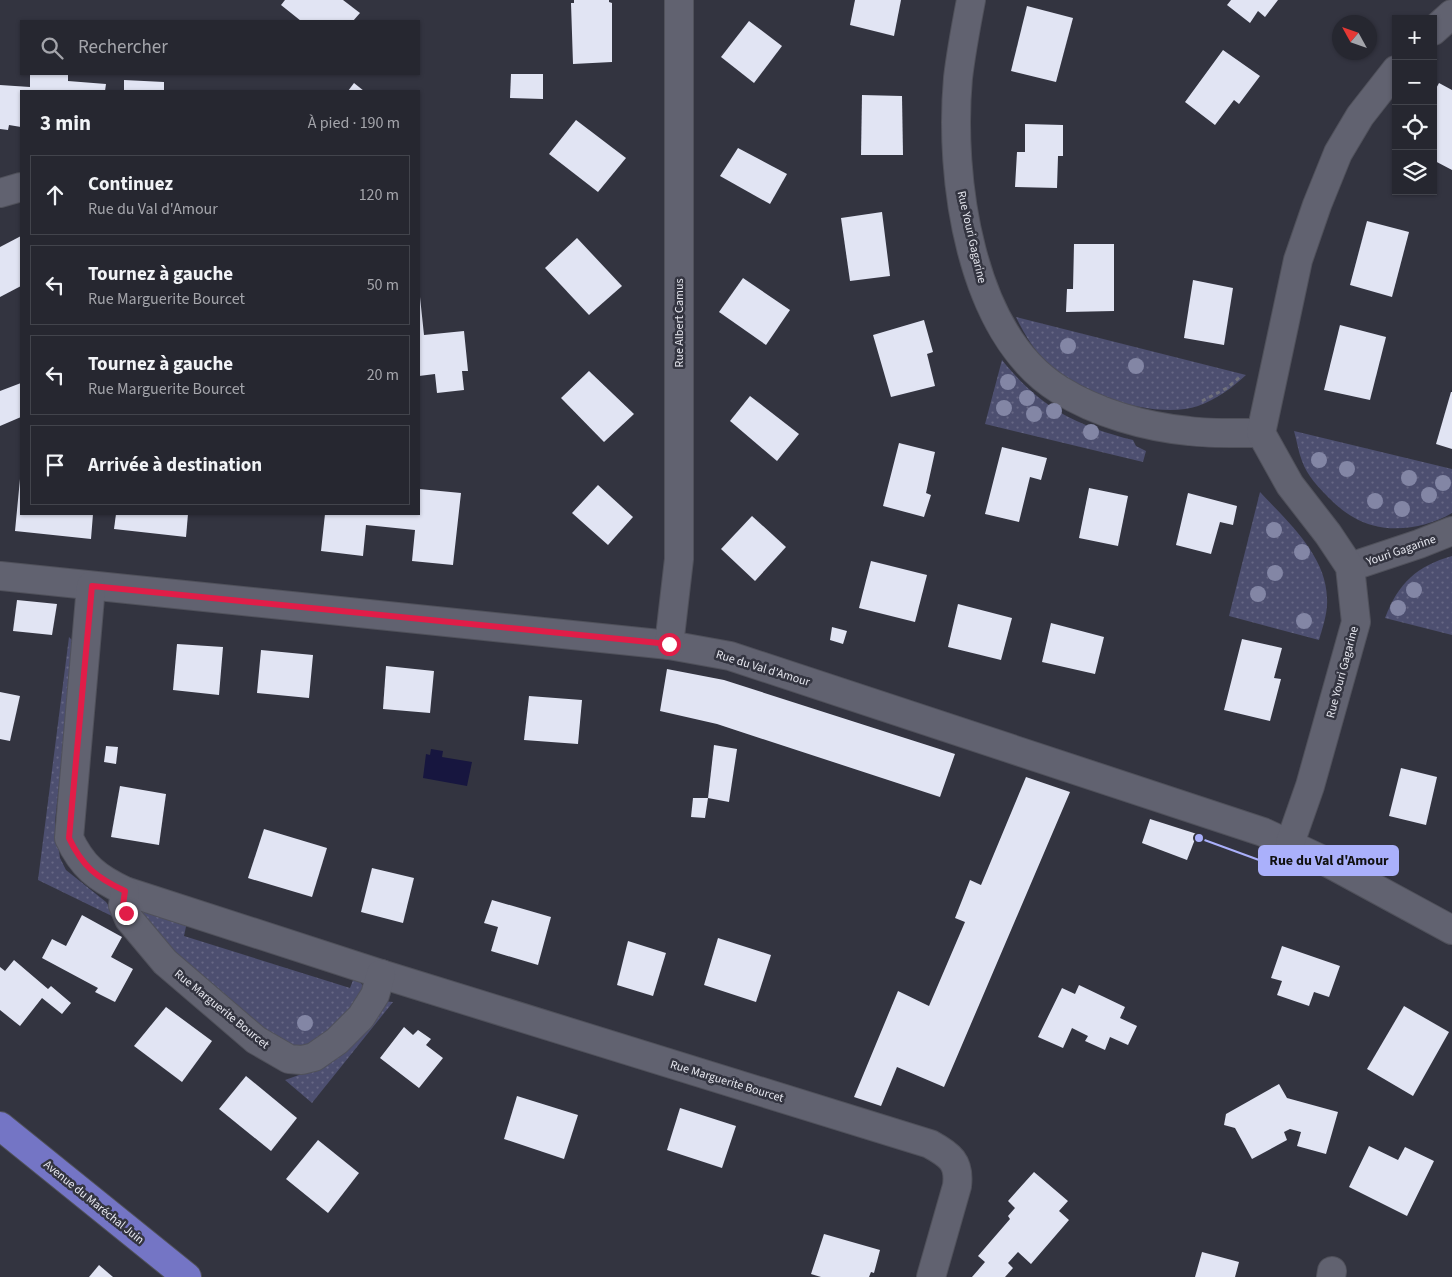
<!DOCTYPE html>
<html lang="fr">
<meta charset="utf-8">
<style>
:root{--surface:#262730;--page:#2e2f38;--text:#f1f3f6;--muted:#a4a5ab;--line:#42444c}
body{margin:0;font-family:"Source Sans 3",sans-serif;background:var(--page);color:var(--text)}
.controls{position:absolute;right:15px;top:15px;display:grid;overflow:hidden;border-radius:0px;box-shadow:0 1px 4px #0004}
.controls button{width:45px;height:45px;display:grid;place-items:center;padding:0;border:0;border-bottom:1px solid var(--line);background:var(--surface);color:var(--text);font:25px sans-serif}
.compass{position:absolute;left:1332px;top:15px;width:45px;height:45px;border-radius:50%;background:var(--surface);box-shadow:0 1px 4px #0004;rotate:310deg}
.stop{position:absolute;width:15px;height:15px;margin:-11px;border:4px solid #e11d48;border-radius:50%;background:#fff}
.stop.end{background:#e11d48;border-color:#fff;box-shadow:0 1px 5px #0008}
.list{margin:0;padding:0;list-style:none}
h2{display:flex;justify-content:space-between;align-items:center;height:65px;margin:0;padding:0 20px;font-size:21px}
h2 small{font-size:16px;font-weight:400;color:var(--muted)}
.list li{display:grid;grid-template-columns:32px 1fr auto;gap:15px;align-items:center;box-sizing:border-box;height:80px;margin:0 10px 10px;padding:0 10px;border:1px solid var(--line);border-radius:0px}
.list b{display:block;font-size:19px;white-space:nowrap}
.list p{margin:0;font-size:16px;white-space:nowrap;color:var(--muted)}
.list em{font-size:16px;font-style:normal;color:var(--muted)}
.icon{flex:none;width:28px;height:28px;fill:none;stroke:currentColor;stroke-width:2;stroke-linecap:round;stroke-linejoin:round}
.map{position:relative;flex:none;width:1452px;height:1277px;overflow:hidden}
.search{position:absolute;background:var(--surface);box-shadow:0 1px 4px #0004;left:20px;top:20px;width:400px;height:55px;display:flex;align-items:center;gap:12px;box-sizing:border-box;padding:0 18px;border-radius:0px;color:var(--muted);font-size:19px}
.panel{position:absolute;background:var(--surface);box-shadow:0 1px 4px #0004;left:20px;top:90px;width:400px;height:425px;border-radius:0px}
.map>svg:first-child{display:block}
</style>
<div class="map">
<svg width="1452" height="1277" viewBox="0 0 1452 1277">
<defs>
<pattern id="grass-dots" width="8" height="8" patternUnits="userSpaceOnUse" patternTransform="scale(1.25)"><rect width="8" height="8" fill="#4d4f70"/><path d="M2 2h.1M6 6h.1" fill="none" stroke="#676885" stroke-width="1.8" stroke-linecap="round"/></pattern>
</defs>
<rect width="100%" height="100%" fill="#333440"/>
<g fill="url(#grass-dots)">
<path d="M1016,317L1246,375C1232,388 1217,399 1198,406C1159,420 1081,396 1051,367C1036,353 1025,336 1016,317Z"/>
<path d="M1002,360C1041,408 1075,425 1133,440L1136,446L1146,451L1143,462L985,424Z"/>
<path d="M1294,431L1452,469V513C1423,530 1382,535 1353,517C1344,512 1336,505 1329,498C1318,487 1307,475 1302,461C1298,451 1297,441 1294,431Z"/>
<path d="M1260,492C1287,521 1326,555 1327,598C1328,612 1323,626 1319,640L1229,616Z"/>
<path d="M1452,556V635L1385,618C1398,583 1417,566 1452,556Z"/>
<polygon points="69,637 74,642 55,822 60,858 66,870 106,902 118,919 38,880"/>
<polygon points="139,909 187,922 184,936 350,988 355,975 363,986 363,991 330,1038 301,1047 284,1045 169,956"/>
<polygon points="381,1001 393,1002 312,1103 285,1080 310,1071"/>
</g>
<polygon fill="#17163f" points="431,749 443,751 442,757 472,762 467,786 423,778 426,754 430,755"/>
<g fill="#e1e4f3">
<polygon points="285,0 343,0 360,13 353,21 301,21 281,5"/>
<polygon points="574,0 609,0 609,2 612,3 612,62 573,64 571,3 574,3"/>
<polygon points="855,0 901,0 894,36 850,25"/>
<polygon points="1231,0 1278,0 1265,17 1258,11 1250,23 1227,5"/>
<polygon points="1027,6 1073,18 1056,82 1011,71"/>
<polygon points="749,21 782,46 754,83 721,57"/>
<polygon points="1223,50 1260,76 1239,104 1234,100 1215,125 1185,102"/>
<polygon points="30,74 68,74 68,81 106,84 105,91 21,91 21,127 9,125 8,130 0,129 0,85 30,87"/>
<polygon points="511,74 543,74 543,99 510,98"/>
<polygon points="124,80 164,82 164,91 124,91"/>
<polygon points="354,83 364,91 348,91"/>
<polygon points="1439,83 1452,90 1452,170 1433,160 1433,150 1436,145 1433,143 1433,94"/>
<polygon points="862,95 902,96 903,155 861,155"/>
<polygon points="576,120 626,158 598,192 549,154"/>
<polygon points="1025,124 1063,125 1063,156 1058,156 1057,188 1015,187 1017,152 1025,152"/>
<polygon points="738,148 787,174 770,204 720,176"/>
<polygon points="882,212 890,276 850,281 841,218"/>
<polygon points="1367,221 1409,232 1392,297 1350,285"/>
<polygon points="21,236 21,286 0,297 0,247"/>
<polygon points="577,238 622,286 589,315 545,268"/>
<polygon points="1074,244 1114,244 1114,311 1066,312 1067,289 1073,289"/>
<polygon points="743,278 790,310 766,345 719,312"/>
<polygon points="1193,280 1233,288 1224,345 1184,338"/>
<polygon points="419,297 420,297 424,335 464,331 468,371 462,371 464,390 437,393 435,374 419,376"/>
<polygon points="924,320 933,352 927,354 935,386 891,397 873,335"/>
<polygon points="1340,325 1386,337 1370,400 1324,390"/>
<polygon points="589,371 634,414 604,442 561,398"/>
<polygon points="21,383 21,417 0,426 0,391"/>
<polygon points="1451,392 1452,392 1452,449 1436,444"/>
<polygon points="750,396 799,434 777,461 730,421"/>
<polygon points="899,443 935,452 926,493 931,495 924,517 883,506"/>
<polygon points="1002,447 1047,458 1041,480 1030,477 1019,522 985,514"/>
<polygon points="20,479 21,479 21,514 93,514 91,539 15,531"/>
<polygon points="598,485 633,517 608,545 572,513"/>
<polygon points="1089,488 1128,496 1118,546 1079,538"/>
<polygon points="419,489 461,493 453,565 412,561 415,530 366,525 363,556 321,551 325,514 419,514"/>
<polygon points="1188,493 1237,506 1233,525 1220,522 1211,554 1176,545"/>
<polygon points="116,514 188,514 186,537 114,529"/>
<polygon points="752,516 786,547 755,581 721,549"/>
<polygon points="871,561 927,575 915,622 859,608"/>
<polygon points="17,600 57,604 52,635 13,631"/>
<polygon points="958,604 1012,618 1001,660 948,647"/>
<polygon points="1051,623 1104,637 1095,674 1042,662"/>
<polygon points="832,627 847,631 843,644 830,640"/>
<polygon points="1242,639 1282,648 1274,678 1281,679 1270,721 1224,710"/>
<polygon points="177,644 223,647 219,695 173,690"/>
<polygon points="261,650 313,655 309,698 257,693"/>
<polygon points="386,666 434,671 430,713 383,709"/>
<polygon points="667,669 724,680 955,754 940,797 717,724 660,711"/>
<polygon points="0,692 20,696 10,741 0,739"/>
<polygon points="529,696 582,700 578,744 524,740"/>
<polygon points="714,745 737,749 729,802 708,798"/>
<polygon points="106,746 118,747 116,764 104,762"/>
<polygon points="1401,768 1437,777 1426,825 1389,816"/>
<polygon points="1026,777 1070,792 944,1087 897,1067 881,1106 854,1097 898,991 929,1006 965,922 955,918 970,880 981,885"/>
<polygon points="120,786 166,794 159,845 111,837"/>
<polygon points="693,798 708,798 705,818 691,817"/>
<polygon points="1150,819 1197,834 1187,860 1142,843"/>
<polygon points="264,829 327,848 312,897 248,878"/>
<polygon points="372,868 414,878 403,923 361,912"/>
<polygon points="492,900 551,917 538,965 491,951 498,927 484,923"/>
<polygon points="82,915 122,937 111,957 133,969 115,1002 95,992 98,988 42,958 52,939 66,946"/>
<polygon points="718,938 771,955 756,1002 704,985"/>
<polygon points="628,941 666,953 653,996 617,985"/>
<polygon points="1282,946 1340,966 1329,997 1314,992 1309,1006 1277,995 1282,981 1271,978"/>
<polygon points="14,960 48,989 51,986 71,1003 62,1014 42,998 20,1026 0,1010 0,967 5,971"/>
<polygon points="1079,985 1125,1007 1120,1018 1137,1026 1128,1045 1110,1037 1105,1050 1085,1041 1088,1036 1072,1028 1063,1048 1038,1037 1062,988 1075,994"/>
<polygon points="1404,1006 1449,1032 1413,1096 1367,1069"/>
<polygon points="166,1007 212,1041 182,1082 134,1046"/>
<polygon points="404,1027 413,1035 418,1030 431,1039 426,1045 443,1058 419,1088 380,1058"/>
<polygon points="246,1076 297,1118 271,1151 219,1109"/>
<polygon points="1279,1084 1287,1098 1338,1112 1326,1154 1297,1146 1301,1132 1290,1129 1284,1132 1287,1140 1252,1159 1235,1128 1224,1125 1226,1114"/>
<polygon points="517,1096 578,1115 564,1159 504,1139"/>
<polygon points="680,1108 736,1126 722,1168 667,1150"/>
<polygon points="318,1140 359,1173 328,1213 286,1179"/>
<polygon points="1369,1146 1398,1160 1405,1147 1434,1161 1407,1216 1349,1187"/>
<polygon points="1034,1172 1068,1201 1059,1211 1069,1220 1031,1264 1018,1252 1008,1263 1013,1268 1005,1277 972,1277 985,1262 978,1256 1010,1219 1008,1216 1015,1208 1008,1201"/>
<polygon points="824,1234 880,1250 874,1273 871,1272 869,1277 821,1277 811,1274"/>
<polygon points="1202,1252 1239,1262 1235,1277 1195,1277"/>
<polygon points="99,1265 113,1277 89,1277"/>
</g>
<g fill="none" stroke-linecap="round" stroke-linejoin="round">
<g stroke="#50515b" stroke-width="30">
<g id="minor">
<path d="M971,0C966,26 961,52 958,78C949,176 969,334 1060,390C1097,413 1146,427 1189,431C1212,434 1237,433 1261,433"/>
<polyline points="1433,31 1452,14"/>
<polyline points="0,193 21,187"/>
<polyline points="1350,567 1419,544 1452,531"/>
<polyline points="0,576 669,645 730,656 1263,832 1323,860 1452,930"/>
<path d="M91,586L69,838C82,866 97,878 125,891L381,974L930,1144C950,1155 960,1162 957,1186L931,1277"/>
<polyline points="669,645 679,559 679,0"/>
<polyline points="1290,843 1310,786 1356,622 1350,567 1328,534 1290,485 1261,433 1298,260 1317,205 1338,153 1360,116 1396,70"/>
<polyline points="125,891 123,905 129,919 165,962 256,1040 289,1059 302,1060 314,1057 337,1041 361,1017 375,995 381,974"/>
<polyline points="1331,1277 1332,1271"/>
</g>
</g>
<g stroke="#50515b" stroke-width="30">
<polyline id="major" points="0,1126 187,1277"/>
</g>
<polyline stroke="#6f707b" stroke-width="3" stroke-dasharray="4 4" stroke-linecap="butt" points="1202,401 1227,388 1241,376"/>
<use href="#minor" stroke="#616270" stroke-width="28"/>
<use href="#major" stroke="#7475c5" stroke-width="28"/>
</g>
<g fill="#8386a5">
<circle cx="1068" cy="346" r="8"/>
<circle cx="1136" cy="366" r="8"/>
<circle cx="1008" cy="382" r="8"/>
<circle cx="1027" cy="398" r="8"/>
<circle cx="1004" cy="408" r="8"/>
<circle cx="1054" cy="411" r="8"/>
<circle cx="1034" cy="414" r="8"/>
<circle cx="1091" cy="432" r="8"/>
<circle cx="1319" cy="460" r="8"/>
<circle cx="1347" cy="469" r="8"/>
<circle cx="1409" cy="478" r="8"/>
<circle cx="1443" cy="483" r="8"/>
<circle cx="1429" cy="495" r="8"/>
<circle cx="1375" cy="501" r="8"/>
<circle cx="1402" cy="509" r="8"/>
<circle cx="1274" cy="530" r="8"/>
<circle cx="1302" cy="552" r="8"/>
<circle cx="1275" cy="573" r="8"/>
<circle cx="1414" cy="590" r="8"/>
<circle cx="1258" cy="594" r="8"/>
<circle cx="1398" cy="608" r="8"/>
<circle cx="1304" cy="621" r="8"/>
<circle cx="305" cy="1023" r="8"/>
</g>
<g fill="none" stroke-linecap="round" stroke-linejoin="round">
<path stroke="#e11d48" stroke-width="6" d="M126,913L123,905L125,891C97,878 82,866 69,838L92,586L669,644"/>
</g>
<g text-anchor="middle" stroke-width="5" stroke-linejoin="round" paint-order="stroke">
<g font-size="12" fill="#e7e8f0" stroke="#333440">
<text transform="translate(972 237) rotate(77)" y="4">Rue Youri Gagarine</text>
<text transform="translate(679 323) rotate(-90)" y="4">Rue Albert Camus</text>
<text transform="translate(1401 550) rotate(-19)" y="4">Youri Gagarine</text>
<text transform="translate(763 668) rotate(17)" y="4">Rue du Val d'Amour</text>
<text transform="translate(1342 672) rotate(-75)" y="4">Rue Youri Gagarine</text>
<text transform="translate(222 1009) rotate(39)" y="4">Rue Marguerite Bourcet</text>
<text transform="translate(727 1081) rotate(17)" y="4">Rue Marguerite Bourcet</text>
<text transform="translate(94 1202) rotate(39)" y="4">Avenue du Maréchal Juin</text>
</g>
</g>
<path fill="none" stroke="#aab0fb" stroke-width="2" d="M1199 838L1259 860"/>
<circle fill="#aab0fb" stroke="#333440" stroke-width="2" cx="1199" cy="838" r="5"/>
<rect fill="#aab0fb" stroke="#aab0fb" stroke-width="2" x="1259" y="846" width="139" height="29" rx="5"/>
<g font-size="14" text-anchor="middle" font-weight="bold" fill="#111">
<text x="1329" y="865">Rue du Val d'Amour</text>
</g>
</svg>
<div class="controls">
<button>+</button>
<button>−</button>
<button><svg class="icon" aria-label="locate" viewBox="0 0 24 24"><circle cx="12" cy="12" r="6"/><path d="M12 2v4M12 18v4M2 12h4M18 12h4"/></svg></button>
<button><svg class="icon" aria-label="layers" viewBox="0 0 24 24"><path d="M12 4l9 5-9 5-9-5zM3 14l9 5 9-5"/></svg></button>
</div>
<svg class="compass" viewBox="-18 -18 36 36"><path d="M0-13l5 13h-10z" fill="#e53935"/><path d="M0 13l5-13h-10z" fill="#a4a5ab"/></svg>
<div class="stop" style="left:669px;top:644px"></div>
<div class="stop end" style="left:126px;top:913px"></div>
<div class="search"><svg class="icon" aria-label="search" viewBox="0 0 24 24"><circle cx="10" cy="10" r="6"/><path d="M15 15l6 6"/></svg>Rechercher</div>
<section class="panel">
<h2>3 min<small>À pied · 190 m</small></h2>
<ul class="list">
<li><svg class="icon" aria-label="ahead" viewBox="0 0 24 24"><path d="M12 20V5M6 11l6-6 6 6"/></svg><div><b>Continuez</b><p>Rue du Val d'Amour</p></div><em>120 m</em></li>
<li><svg class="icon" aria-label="left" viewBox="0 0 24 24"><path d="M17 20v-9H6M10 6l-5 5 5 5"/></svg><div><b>Tournez à gauche</b><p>Rue Marguerite Bourcet</p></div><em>50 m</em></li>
<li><svg class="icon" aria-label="left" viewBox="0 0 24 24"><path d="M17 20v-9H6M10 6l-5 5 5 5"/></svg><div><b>Tournez à gauche</b><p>Rue Marguerite Bourcet</p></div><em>20 m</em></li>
<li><svg class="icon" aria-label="arrive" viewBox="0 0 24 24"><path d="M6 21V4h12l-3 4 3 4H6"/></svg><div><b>Arrivée à destination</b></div></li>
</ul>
</section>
</div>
